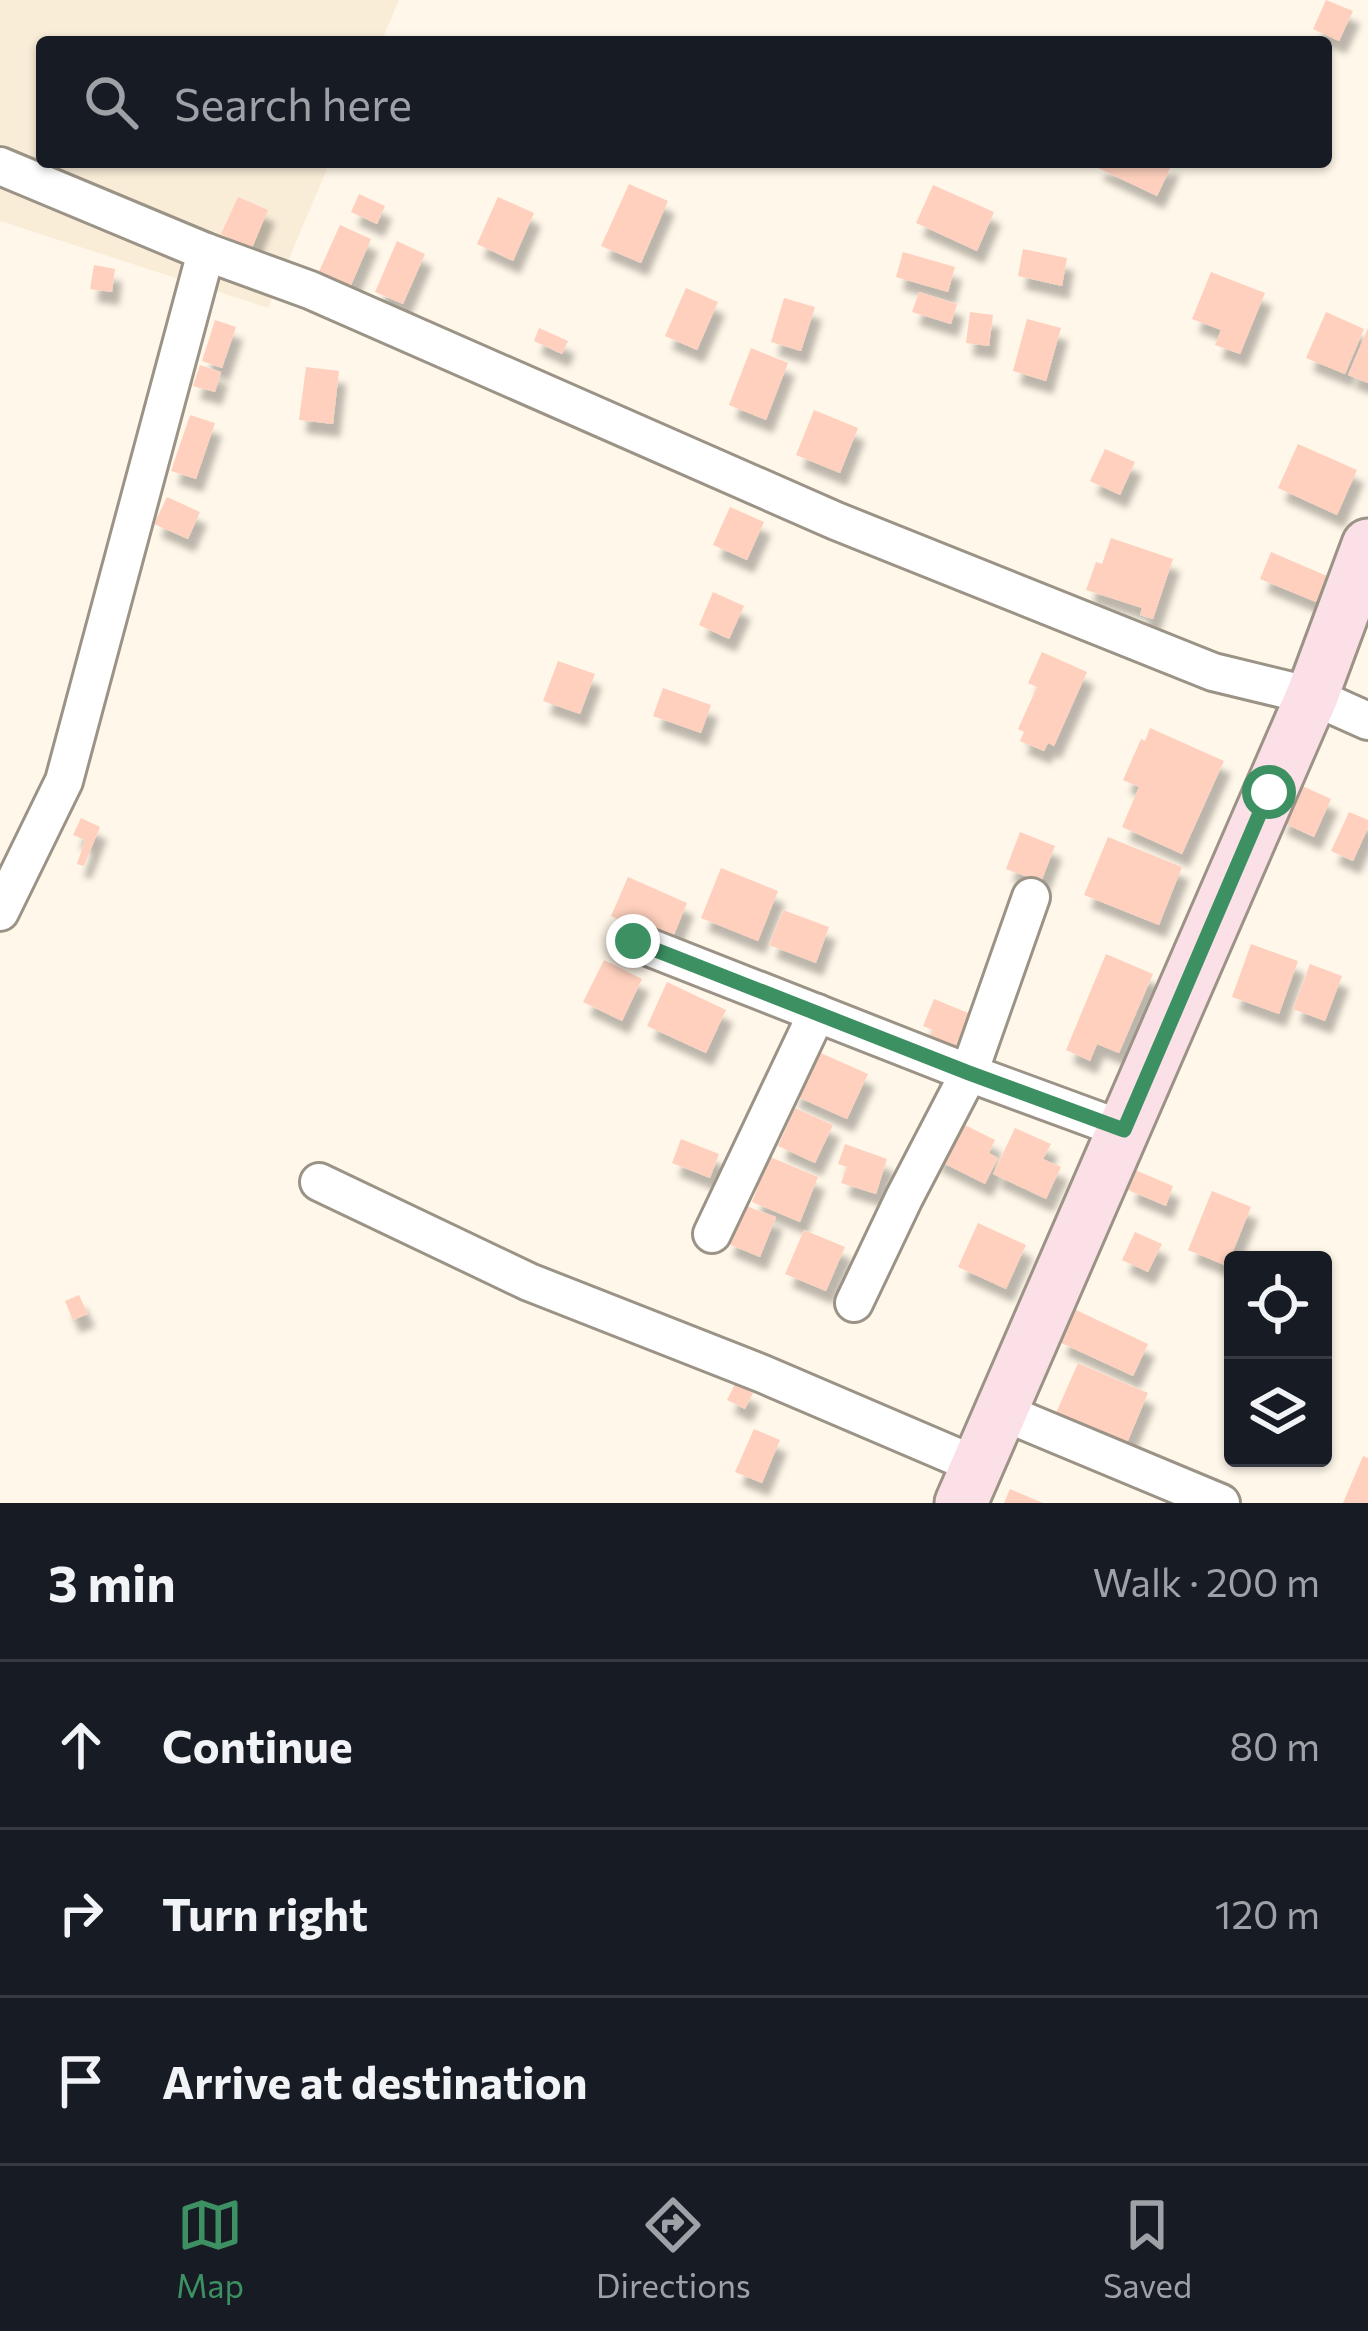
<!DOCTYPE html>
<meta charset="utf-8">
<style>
:root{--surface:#171b24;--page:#20242c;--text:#f1f3f6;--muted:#9ea1a6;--line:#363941;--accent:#3c9062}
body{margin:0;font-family:Commissioner,sans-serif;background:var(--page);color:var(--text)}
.controls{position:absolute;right:36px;bottom:36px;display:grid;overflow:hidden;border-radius:12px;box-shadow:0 3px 9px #0004}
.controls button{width:108px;height:108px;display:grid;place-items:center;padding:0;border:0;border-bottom:3px solid var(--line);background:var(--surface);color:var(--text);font:60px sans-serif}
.stop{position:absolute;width:36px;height:36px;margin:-27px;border:9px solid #3c9062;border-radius:50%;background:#fff}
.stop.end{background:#3c9062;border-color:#fff;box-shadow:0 3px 12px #0008}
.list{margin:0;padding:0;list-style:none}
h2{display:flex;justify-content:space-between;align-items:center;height:156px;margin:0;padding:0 48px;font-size:51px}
h2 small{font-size:39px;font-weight:400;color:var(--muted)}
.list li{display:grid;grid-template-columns:78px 1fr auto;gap:36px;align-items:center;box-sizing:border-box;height:168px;padding:0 48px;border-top:3px solid var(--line)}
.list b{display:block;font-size:45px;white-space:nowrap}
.list em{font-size:39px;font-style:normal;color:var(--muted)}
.icon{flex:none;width:66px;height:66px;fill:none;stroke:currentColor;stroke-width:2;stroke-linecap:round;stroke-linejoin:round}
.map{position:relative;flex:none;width:1368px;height:1503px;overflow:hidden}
.search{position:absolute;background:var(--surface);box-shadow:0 3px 9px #0004;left:36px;right:36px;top:36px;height:132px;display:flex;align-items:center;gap:30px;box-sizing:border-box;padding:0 42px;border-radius:12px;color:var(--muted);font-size:45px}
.sheet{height:660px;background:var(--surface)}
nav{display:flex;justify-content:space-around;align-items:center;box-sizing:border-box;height:168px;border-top:3px solid var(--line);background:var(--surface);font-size:33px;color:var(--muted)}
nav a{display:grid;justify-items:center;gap:6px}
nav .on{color:var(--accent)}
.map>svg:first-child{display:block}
</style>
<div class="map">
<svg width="1368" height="1503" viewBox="0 0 1368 1503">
<defs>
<filter id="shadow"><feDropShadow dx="7" dy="13" stdDeviation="3" flood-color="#0004"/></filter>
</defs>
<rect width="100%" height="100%" fill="#fff7e9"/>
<polygon fill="#f9edd8" points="0,0 399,0 381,42 42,42 42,162 330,162 268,308 0,221"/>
<g fill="#fed0bd" filter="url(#shadow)">
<polygon points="1326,0 1353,11 1339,41 1313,29"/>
<polygon points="1098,162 1173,162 1157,196 1096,167"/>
<polygon points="629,184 668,201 641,263 601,246"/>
<polygon points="933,185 994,212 977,251 916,223"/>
<polygon points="359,194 385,206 377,224 351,212"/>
<polygon points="238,197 268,210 252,248 221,234"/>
<polygon points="498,197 534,213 513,261 477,244"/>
<polygon points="340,225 371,239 349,290 317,276"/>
<polygon points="397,241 425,254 403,304 375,292"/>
<polygon points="1023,249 1067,258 1062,286 1018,276"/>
<polygon points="903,252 955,267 948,292 896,277"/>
<polygon points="94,265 115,269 112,292 90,289"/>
<polygon points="1211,272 1265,293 1240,354 1215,345 1221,330 1192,319"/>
<polygon points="686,288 718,302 697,350 665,336"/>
<polygon points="919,292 957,304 951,324 912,312"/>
<polygon points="784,298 815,307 801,351 771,342"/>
<polygon points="970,312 993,315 989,346 966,343"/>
<polygon points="1326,312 1364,329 1345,374 1306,358"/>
<polygon points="1027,319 1061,328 1046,381 1013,371"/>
<polygon points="215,320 236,327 222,368 202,361"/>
<polygon points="539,328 568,341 562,354 534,341"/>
<polygon points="1368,328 1368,383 1348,375"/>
<polygon points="751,348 788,363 766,420 729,405"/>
<polygon points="200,365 221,372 215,392 193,386"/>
<polygon points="306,367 339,371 333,424 299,420"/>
<polygon points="814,410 858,428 840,473 796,455"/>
<polygon points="190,415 215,423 196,479 171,471"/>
<polygon points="1298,444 1357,470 1337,515 1278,488"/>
<polygon points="1105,449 1135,462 1120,495 1090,481"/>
<polygon points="167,497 200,512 188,539 154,524"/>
<polygon points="730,507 764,522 747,560 713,545"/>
<polygon points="1111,538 1173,559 1153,619 1140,615 1142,608 1086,590 1096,562 1102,564"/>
<polygon points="1271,552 1327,576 1316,602 1260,579"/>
<polygon points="713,592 744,606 729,639 699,625"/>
<polygon points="1042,652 1087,672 1054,746 1048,743 1044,751 1020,741 1024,732 1018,729 1037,687 1028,683"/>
<polygon points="558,661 595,674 580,714 543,701"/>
<polygon points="663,688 711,705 701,733 653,716"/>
<polygon points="1150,728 1224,761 1182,854 1122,827 1139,787 1123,780 1141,739 1145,741"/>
<polygon points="1296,783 1331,799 1314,837 1279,821"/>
<polygon points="1349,812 1368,820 1368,828 1353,861 1331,851"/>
<polygon points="81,818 100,827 84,866 77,864 85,840 73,835"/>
<polygon points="1020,832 1055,846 1041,882 1006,869"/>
<polygon points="1108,837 1182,867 1159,925 1084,895"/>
<polygon points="721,868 778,891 758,941 701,918"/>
<polygon points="628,877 687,903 671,942 611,916"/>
<polygon points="783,910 829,927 816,963 769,945"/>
<polygon points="1251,944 1298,961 1279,1014 1232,997"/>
<polygon points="1106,954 1153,974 1119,1053 1097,1044 1090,1061 1066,1050"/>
<polygon points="604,960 642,979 622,1021 583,1002"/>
<polygon points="1310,964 1342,976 1325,1021 1293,1009"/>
<polygon points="667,982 726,1010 706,1053 647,1026"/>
<polygon points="934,999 973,1015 956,1057 927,1046 933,1030 923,1026"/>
<polygon points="812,1049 868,1074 847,1119 791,1094"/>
<polygon points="795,1108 833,1125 815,1163 778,1146"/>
<polygon points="953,1119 995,1140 989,1153 998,1158 985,1184 933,1158"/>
<polygon points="1015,1128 1051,1144 1043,1159 1061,1167 1046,1199 993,1174"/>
<polygon points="681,1139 719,1154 710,1178 672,1163"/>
<polygon points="845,1144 887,1159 876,1194 841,1183 847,1167 838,1164"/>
<polygon points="756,1151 818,1177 800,1222 752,1202 761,1179 747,1173"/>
<polygon points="1135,1170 1173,1186 1166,1206 1128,1190"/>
<polygon points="1212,1191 1251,1207 1227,1266 1188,1250"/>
<polygon points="741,1204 776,1217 760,1257 726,1243"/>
<polygon points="978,1223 1026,1245 1006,1289 958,1267"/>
<polygon points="804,1230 845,1247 826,1291 785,1274"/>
<polygon points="1135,1232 1162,1244 1148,1272 1122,1260"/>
<polygon points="79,1295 88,1314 73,1320 65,1301"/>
<polygon points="1074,1309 1148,1344 1133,1376 1059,1342"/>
<polygon points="1078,1363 1148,1393 1127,1443 1056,1413"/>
<polygon points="735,1384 753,1393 745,1409 727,1400"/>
<polygon points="754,1429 780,1440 762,1483 735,1472"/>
<polygon points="1363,1456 1368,1458 1368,1503 1343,1503"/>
<polygon points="1010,1489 1043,1503 1004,1503"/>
</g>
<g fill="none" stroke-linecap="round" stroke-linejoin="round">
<g stroke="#9a9386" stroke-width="42">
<g id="street">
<polyline points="0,166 206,252 310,290 836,521 1213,672 1312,696 1368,721"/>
<polyline points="0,912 64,781 206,252"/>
<polyline points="633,941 969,1073 1124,1130"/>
<polyline points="319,1182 529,1282 763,1374 978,1466"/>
<polyline points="712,1234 817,1013"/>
<polyline points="854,1303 904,1198 969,1073 1031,897"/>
<polyline points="1003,1412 1221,1503"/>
</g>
</g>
<g stroke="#9a9386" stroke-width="57">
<polyline id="secondary" points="961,1503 1312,696 1368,545"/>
</g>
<use href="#street" stroke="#fff" stroke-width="36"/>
<use href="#secondary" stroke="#fbe0e8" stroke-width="51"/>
</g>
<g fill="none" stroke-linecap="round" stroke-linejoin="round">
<polyline stroke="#3c9062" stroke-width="15" points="633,941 969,1073 1124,1130 1269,792"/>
</g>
</svg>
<div class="controls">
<button><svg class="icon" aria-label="locate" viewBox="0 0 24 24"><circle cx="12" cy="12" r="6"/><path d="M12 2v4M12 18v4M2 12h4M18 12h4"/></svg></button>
<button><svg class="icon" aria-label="layers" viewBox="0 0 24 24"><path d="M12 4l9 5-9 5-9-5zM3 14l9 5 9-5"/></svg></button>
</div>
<div class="stop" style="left:1269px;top:792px"></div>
<div class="stop end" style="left:633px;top:941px"></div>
<div class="search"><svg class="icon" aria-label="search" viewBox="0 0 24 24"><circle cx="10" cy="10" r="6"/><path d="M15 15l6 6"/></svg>Search here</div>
</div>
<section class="sheet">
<h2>3 min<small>Walk · 200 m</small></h2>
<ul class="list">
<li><svg class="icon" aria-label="ahead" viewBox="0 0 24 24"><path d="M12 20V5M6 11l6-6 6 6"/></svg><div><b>Continue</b></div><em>80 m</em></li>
<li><svg class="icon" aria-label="right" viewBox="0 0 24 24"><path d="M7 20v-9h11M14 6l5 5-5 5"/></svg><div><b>Turn right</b></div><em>120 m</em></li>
<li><svg class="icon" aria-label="arrive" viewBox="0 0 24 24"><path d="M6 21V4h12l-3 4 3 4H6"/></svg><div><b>Arrive at destination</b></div></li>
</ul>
</section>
<nav>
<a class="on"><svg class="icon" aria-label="map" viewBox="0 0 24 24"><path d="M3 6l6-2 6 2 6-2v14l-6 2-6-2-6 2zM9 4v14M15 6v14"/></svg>Map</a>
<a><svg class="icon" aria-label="directions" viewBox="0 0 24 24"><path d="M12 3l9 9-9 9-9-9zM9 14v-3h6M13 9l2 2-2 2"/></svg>Directions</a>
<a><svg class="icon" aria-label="saved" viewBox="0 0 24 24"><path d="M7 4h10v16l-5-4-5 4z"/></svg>Saved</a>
</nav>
